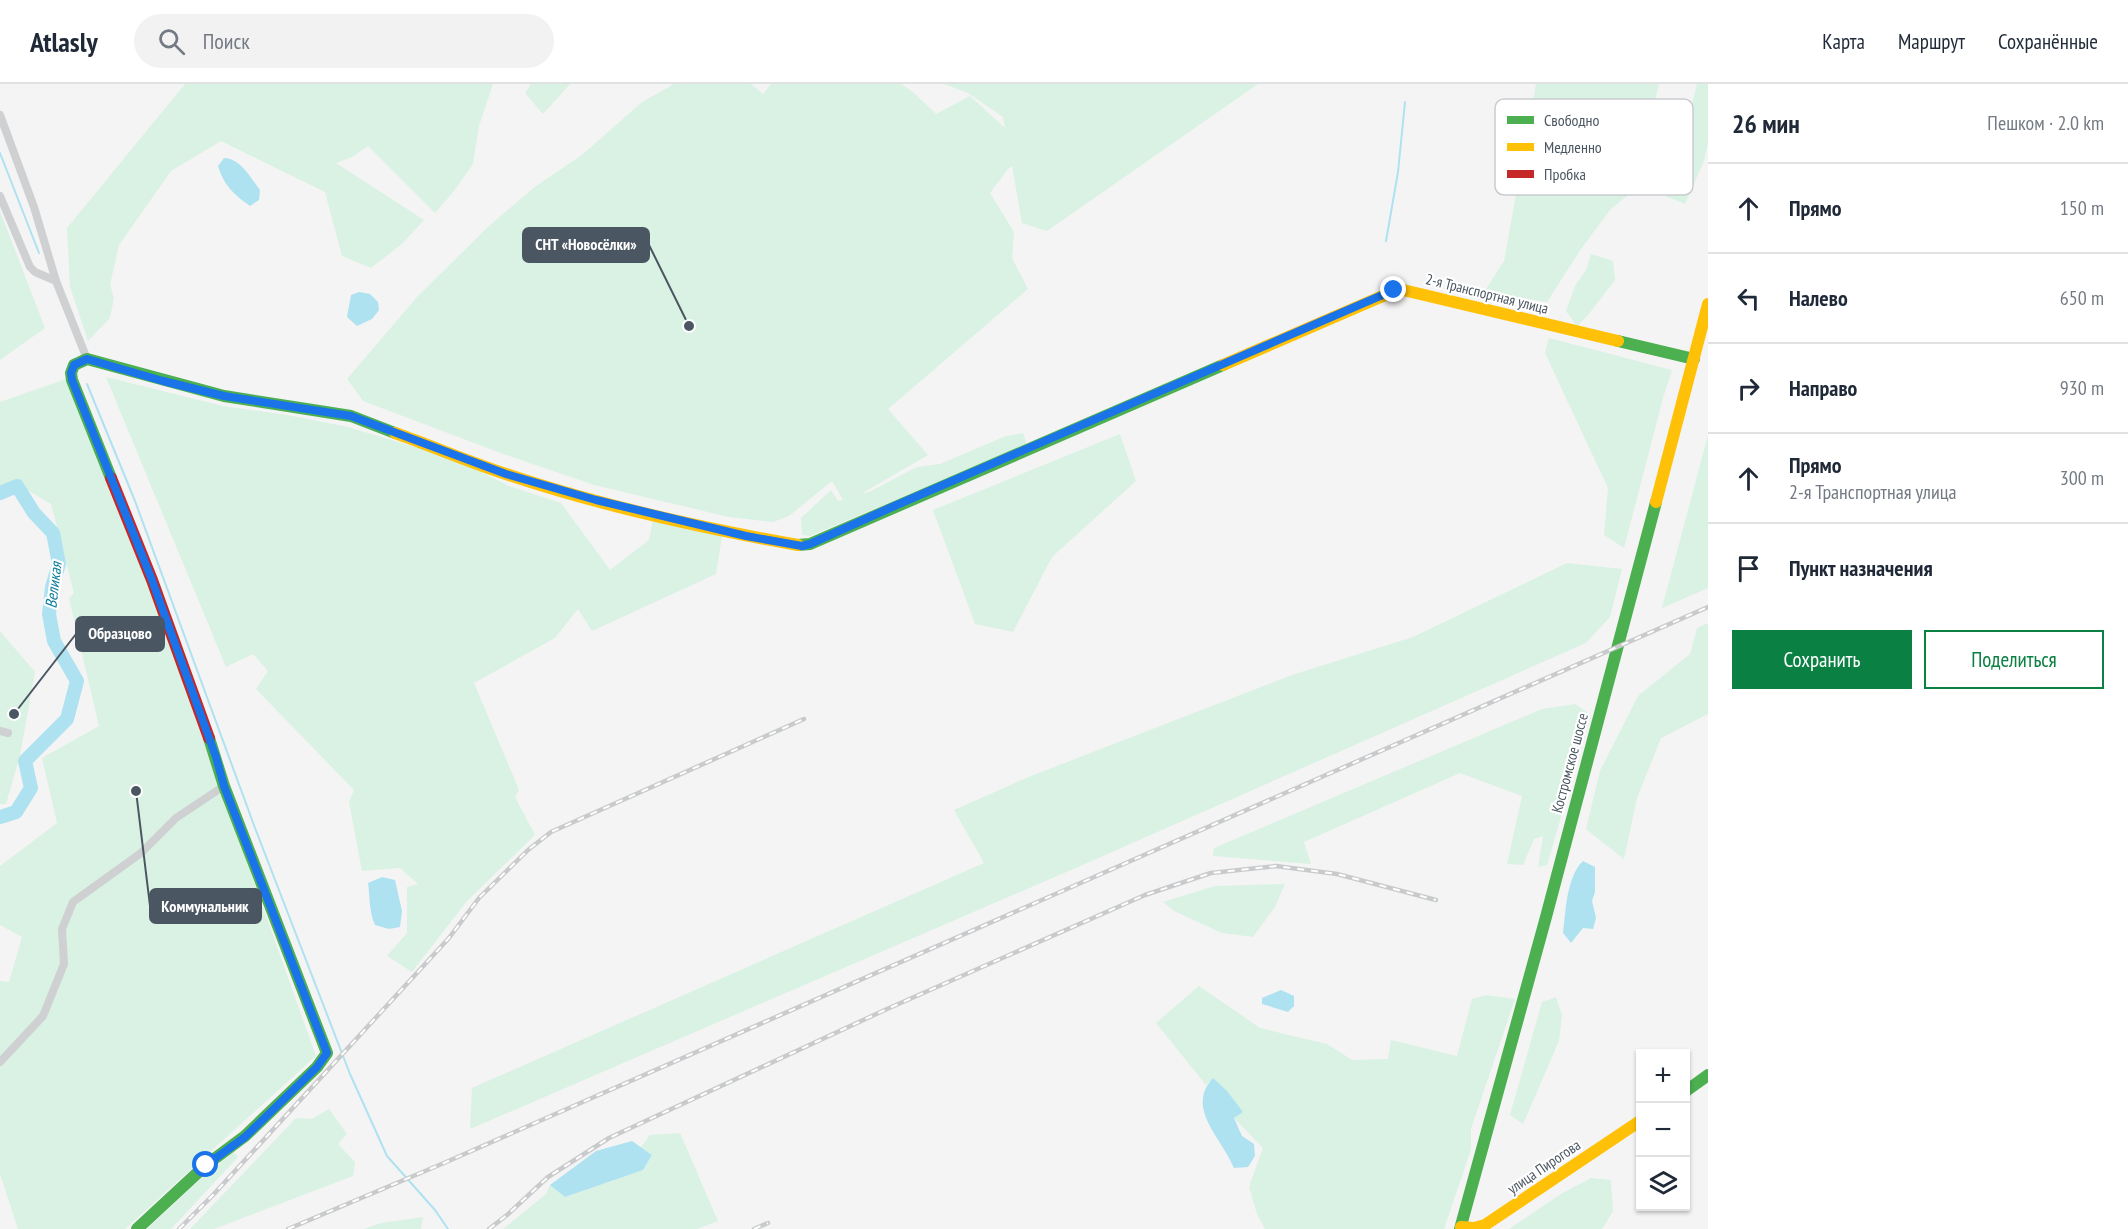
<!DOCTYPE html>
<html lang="ru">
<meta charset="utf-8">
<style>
:root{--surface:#fff;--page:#f2f2f3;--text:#1f2937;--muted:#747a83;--line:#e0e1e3;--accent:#0b8043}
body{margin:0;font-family:"PT Sans Narrow",sans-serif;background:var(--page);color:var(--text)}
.controls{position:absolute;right:18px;bottom:18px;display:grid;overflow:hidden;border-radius:0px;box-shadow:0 2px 4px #0004}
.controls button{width:54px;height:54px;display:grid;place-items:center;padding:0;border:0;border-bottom:2px solid var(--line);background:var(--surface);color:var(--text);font:30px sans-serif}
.stop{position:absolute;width:18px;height:18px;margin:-14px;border:4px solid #1a73e8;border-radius:50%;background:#fff}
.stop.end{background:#1a73e8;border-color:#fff;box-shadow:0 2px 6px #0008}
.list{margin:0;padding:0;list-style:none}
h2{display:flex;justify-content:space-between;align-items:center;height:78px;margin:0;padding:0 24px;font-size:26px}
h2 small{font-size:20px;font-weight:400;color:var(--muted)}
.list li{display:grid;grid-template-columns:39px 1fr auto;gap:18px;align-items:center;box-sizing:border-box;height:90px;padding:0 24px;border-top:2px solid var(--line)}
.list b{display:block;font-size:22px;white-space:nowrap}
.list p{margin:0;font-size:20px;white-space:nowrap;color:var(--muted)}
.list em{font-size:20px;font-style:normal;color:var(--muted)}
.actions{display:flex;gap:12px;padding:18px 24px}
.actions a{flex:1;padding:14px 0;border:2px solid var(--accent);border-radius:0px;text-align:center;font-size:21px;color:var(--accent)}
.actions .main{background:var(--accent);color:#fff}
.icon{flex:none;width:33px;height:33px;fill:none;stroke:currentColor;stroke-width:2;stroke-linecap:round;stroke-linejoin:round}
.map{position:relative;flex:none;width:1708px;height:1145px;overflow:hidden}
header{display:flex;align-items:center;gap:36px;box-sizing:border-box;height:84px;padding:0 30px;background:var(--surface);border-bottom:2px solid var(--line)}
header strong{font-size:28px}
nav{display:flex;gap:33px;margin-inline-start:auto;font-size:21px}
.search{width:420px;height:54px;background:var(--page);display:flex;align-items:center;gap:15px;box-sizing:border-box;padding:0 21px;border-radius:33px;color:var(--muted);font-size:22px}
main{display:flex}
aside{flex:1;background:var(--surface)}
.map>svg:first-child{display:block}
</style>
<header>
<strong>Atlasly</strong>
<div class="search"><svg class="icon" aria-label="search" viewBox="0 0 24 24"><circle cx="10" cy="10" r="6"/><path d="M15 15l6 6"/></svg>Поиск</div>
<nav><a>Карта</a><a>Маршрут</a><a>Сохранённые</a></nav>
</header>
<main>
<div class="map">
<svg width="1708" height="1145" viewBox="0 0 1708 1145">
<rect width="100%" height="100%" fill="#f4f4f4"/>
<g fill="#d9f2e3">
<polygon points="185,0 493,0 479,42 473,80 454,107 435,129 368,62 352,73 336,79 424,136 403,159 371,184 342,172 325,108 221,57 171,87 119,161 110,201 114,214 110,234 88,257 70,203 67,144"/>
<polygon points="531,0 570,0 543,30 525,9"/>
<polygon points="674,0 751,0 763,10 771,0 901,0 913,8 936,30 970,12 1005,44 1003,33 968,9 944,0 1258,0 1047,147 1022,139 1012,82 1008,85 990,109 1014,148 1012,174 1028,205 888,325 928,371 861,410 871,407 917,383 940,380 1006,352 1023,349 1027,361 810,452 802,451 801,434 831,406 838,417 843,416 832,397 789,432 773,438 729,433 594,401 498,368 363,317 347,295 417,213 490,141 536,102 582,71 642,18"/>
<polygon points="1536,0 1659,0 1633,107 1610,126 1581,165 1547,218 1484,208 1504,177"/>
<polygon points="1697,0 1708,0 1708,59 1704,77 1685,120 1665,112 1676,83"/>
<polygon points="0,127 45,244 0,276"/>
<polygon points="1591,170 1613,177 1615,196 1588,231 1577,242 1566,227 1575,202 1586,186"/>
<polygon points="1549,254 1672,286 1663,314 1624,464 1604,451 1608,404 1545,269"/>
<polygon points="106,293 223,322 287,331 348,343 455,375 509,402 561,419 610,486 649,456 653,435 722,452 716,490 592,547 578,525 555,554 474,599 519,706 515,713 535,751 467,817 412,888 387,872 407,849 407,803 418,800 400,784 362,787 349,718 354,706 256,605 268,587 253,570 226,583"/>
<polygon points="69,294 144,490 316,972 125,1145 18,1145 0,1090 0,897 9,898 22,853 0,841 0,782 57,739 42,674 99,642 69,514 74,509 51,420 22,403 0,410 0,318"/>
<polygon points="1120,350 1136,397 1052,473 1013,548 975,540 933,426"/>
<polygon points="1708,351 1708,504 1662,524"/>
<polygon points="1567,479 1622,485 1610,533 1586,559 1078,783 470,1045 472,1004 984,779 954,726 1031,692 1292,591 1413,553"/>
<polygon points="1708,539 1708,630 1661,654 1637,714 1624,775 1586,745 1600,687 1638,612 1690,570 1697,544"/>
<polygon points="0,547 35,588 20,671 6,720 0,720 0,734"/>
<polygon points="1575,620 1591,631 1547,781 1538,783 1543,752 1534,755 1523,781 1507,780 1522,712 1460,689 1304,758 1311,780 1213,772 1214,764 1542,625"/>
<polygon points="1285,800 1275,823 1253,853 1222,849 1174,827 1163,818 1215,802"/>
<polygon points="1199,902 1260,944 1327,960 1352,976 1388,975 1391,956 1457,972 1472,915 1486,911 1515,915 1471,1045 1471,1065 1444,1145 1265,1145 1257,1130 1249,1103 1263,1064 1234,1034 1243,1028 1213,994 1206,1001 1156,939"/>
<polygon points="1556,913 1562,931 1559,957 1523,1040 1510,1031 1542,918"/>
<polygon points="329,1025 347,1050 338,1060 355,1078 353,1092 214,1145 190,1145 296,1034 312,1035"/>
<polygon points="680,1049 718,1137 697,1145 503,1145 546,1110 550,1101 565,1113 643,1086 652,1071 641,1063 650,1051"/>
<polygon points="234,1068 238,1073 171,1145 147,1145 203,1093"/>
<polygon points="1591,1094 1611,1096 1613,1127 1602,1145 1509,1145 1561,1110"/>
<polygon points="423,1133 421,1145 364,1145 381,1139"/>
</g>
<g fill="#aee2f0">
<path d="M224,74C240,74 251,94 260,106L259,116L250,122C234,111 223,100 218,82Z"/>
<polygon points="359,208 370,210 378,218 379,226 372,235 357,242 347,233 351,211"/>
<path d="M1583,777L1595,783V808L1592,817L1596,834L1593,845L1583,844L1571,859L1563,849C1566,827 1566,794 1583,777Z"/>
<path d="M382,793L395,796L402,827L400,843L389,845L375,841C369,829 370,812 368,799Z"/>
<polygon points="1281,906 1294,912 1294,922 1288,928 1262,920 1262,914"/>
<path d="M1213,994L1227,1007L1243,1028L1234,1034L1242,1052L1254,1060L1255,1072L1248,1083L1234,1084C1222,1054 1185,1024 1213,994Z"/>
<polygon points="632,1057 652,1071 643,1086 565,1113 550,1101 596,1067"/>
</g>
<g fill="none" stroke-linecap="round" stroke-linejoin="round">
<g stroke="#aee2f0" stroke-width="2">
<polyline points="0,69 39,169"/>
<polyline points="1386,157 1398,88 1405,18"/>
<polyline points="87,300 135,417 255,744 350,990 387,1072 435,1126 448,1145"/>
</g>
<polyline stroke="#aee2f0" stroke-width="14" points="0,409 17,402 34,429 53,449 59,480 52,503 49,530 54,557 77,597 67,635 25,677 31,704 16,728 0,733"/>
<g stroke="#ced0d2" stroke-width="8">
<polyline points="0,31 34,123 56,197 87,275"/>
<polyline points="0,112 30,183 35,188 56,197"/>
<polyline points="0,647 8,649"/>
<polyline points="0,978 43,932 64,880 62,845 73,818 141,769 176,734 224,702"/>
</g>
<g stroke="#4caf50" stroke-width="12">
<polyline points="1618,257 1694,275"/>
<polyline points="111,394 72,296 71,289 74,281 87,275 224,312 351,332 395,349"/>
<polyline points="798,461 810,460 1223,281"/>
<polyline points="1686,1007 1708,991"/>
<polyline points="137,1145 206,1081 245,1052 317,983 327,969 224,702 209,654"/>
<polyline points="1460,1145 1546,833 1656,418"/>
</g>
<g stroke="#ffc107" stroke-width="12">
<polyline points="1223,281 1399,205 1618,257"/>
<path d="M395,349C432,362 469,378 506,390C598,421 702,444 798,461"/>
<polyline points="1656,418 1708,220"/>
<polyline points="1461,1143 1474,1144 1485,1141 1640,1037"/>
</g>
<polyline stroke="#c62828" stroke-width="12" points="111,394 152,496 209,654"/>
<g stroke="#c9cacc" stroke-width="4.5">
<g id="rail">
<polyline points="179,1145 213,1111 449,854 479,814 528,766 551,748 804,635"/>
<polyline points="288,1145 444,1079 1708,523"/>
<polyline points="489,1145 507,1131 548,1093 609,1054 887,925 1145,811 1211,789 1276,782 1337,790 1436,816"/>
<polyline points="754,1145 768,1139"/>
</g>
</g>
<use href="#rail" stroke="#fff" stroke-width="2" stroke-dasharray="7" stroke-linecap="butt"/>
</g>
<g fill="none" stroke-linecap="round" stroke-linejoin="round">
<polyline stroke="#1a73e8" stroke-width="8" points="206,1081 245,1053 317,983 327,969 224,702 216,673 152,496 72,296 71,289 74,281 87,275 163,297 224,312 351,332 506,390 596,416 746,452 802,462 810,460 890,424 1394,206"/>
</g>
<g text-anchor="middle" stroke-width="4.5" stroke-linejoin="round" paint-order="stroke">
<g font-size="15" fill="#4a5661" stroke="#fff">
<text transform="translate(1487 210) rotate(14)" y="5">2-я Транспортная улица</text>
<text transform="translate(1570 679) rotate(-75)" y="5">Костромское шоссе</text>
<text transform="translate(1544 1083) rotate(-34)" y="5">улица Пирогова</text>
</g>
<g font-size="16" font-style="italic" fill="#0c7c9b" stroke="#fff">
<text transform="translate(53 501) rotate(-83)" y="6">Великая</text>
</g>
</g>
<rect x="1495" y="15" width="198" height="96" rx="9" fill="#fff" stroke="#c9ccd0" stroke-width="1.5"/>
<rect x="1507" y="32" width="27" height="8" fill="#4caf50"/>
<rect x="1507" y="59" width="27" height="8" fill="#ffc107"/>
<rect x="1507" y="86" width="27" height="8" fill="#c62828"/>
<g font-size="16" fill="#4a5661">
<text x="1544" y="42">Свободно</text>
<text x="1544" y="69">Медленно</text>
<text x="1544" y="96">Пробка</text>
</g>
<path fill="none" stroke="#4a5661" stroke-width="2" d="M689 242L649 161M14 630L76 550M136 707L150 822"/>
<g fill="#4a5661" stroke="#fff" stroke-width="2">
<circle cx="689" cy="242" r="6"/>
<circle cx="14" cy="630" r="6"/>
<circle cx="136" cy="707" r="6"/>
</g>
<g fill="#4a5661" stroke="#4a5661" stroke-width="2">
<rect x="523" y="144" width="126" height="34" rx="6"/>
<rect x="76" y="533" width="88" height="34" rx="6"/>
<rect x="150" y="805" width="111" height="34" rx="6"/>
</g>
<g font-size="16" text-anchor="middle" font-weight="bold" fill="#fff">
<text x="586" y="166">СНТ «Новосёлки»</text>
<text x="120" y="555">Образцово</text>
<text x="205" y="828">Коммунальник</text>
</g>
</svg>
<div class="controls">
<button>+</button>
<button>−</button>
<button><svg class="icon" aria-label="layers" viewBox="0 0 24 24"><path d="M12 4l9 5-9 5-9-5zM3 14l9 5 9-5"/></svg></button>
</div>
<div class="stop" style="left:206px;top:1081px"></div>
<div class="stop end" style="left:1394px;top:206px"></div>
</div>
<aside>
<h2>26 мин<small>Пешком · 2.0 km</small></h2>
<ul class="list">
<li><svg class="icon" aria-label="ahead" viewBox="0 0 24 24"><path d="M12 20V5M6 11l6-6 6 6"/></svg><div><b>Прямо</b></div><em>150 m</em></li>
<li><svg class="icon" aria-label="left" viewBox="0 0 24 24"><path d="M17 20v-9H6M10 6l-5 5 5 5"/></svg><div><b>Налево</b></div><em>650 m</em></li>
<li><svg class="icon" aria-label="right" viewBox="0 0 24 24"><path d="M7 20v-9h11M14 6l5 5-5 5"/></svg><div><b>Направо</b></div><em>930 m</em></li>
<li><svg class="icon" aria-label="ahead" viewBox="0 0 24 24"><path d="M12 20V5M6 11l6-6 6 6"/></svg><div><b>Прямо</b><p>2-я Транспортная улица</p></div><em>300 m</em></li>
<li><svg class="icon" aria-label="arrive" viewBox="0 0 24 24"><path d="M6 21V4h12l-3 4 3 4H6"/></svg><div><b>Пункт назначения</b></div></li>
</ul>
<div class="actions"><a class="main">Сохранить</a><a>Поделиться</a></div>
</aside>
</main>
